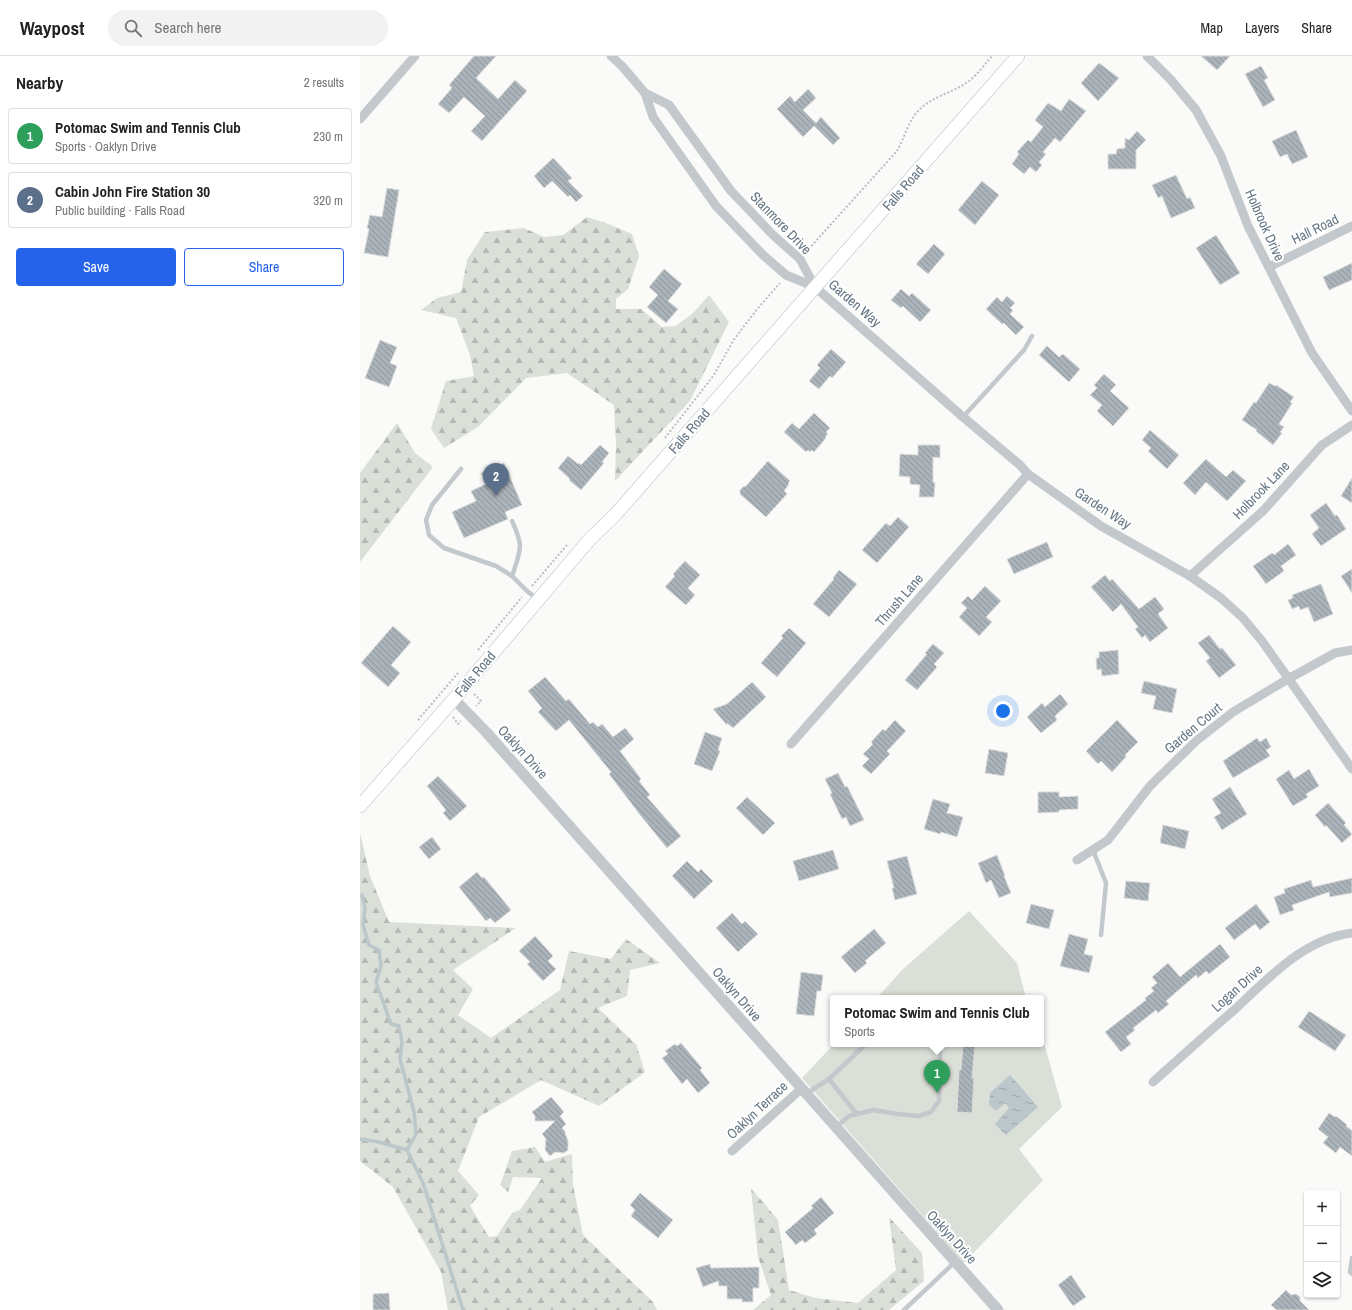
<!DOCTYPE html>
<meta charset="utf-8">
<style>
:root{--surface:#fff;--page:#f2f2f2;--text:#222;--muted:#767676;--line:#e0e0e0;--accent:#2563eb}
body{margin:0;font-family:"Archivo Narrow",sans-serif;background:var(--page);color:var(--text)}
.controls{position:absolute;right:12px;bottom:12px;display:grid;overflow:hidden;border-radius:4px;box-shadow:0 1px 3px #0004}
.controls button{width:36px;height:36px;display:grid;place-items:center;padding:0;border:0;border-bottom:1px solid var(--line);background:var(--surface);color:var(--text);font:20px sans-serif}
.you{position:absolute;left:643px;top:655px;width:14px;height:14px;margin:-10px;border:3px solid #fff;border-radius:50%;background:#1a73e8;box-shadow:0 0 0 6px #1a73e833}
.badge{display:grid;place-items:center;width:26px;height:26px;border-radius:50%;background:var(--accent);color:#fff;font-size:13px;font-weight:700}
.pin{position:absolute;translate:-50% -33px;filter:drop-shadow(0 1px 2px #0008)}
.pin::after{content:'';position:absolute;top:21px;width:14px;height:12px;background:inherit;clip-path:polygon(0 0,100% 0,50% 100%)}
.popup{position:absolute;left:470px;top:939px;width:214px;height:52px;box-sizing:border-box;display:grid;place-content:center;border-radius:4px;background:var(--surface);filter:drop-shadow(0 1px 3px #0005);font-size:13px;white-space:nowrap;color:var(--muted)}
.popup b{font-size:15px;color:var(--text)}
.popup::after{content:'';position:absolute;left:50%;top:100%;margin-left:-8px;border:8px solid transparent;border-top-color:var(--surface)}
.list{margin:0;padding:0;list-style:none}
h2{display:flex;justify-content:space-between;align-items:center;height:52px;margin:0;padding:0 16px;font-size:17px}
h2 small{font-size:13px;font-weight:400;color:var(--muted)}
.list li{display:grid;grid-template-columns:26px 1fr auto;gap:12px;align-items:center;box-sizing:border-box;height:56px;margin:0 8px 8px;padding:0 8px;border:1px solid var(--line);border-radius:4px}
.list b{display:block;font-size:15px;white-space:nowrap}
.list p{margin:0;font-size:13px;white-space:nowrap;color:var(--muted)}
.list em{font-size:13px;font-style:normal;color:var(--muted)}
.actions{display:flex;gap:8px;padding:12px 16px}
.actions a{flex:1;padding:9px 0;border:1px solid var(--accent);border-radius:4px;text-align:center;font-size:14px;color:var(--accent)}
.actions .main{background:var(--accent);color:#fff}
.icon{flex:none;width:22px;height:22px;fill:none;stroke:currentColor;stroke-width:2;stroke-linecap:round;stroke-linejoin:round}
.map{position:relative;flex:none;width:992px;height:1254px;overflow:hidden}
header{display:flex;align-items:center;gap:24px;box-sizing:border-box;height:56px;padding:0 20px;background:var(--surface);border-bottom:1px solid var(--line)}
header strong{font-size:19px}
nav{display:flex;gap:22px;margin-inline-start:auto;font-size:14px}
.search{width:280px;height:36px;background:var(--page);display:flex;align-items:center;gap:10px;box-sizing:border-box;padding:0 14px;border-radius:22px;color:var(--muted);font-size:15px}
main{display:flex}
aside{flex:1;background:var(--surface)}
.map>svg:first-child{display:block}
</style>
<header>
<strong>Waypost</strong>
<div class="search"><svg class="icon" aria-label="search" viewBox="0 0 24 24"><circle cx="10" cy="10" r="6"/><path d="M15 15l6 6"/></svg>Search here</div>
<nav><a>Map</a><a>Layers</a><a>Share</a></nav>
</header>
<main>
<aside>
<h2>Nearby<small>2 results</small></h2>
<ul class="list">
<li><span class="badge" style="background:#2e9e5b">1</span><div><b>Potomac Swim and Tennis Club</b><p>Sports · Oaklyn Drive</p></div><em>230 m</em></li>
<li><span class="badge" style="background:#5c6f8a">2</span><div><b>Cabin John Fire Station 30</b><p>Public building · Falls Road</p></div><em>320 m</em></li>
</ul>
<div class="actions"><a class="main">Save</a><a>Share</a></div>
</aside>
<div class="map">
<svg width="992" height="1254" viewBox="0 0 992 1254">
<defs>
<pattern id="forest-firs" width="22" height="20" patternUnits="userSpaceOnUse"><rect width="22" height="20" fill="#dadfd7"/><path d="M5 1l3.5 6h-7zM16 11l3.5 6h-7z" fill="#b4b9b4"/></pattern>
<pattern id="water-ripples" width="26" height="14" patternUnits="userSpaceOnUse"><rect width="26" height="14" fill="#bbc7cb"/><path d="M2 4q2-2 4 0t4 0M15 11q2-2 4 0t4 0" fill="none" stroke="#9ca6aa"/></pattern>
<pattern id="building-back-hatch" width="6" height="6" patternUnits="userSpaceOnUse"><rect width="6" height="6" fill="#aab3b9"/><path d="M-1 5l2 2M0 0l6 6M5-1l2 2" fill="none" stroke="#8e969c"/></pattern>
</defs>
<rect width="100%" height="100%" fill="#fafaf8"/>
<g fill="url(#forest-firs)">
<polygon points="227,161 246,167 272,178 279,200 268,233 256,243 256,253 281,253 302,271 316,270 333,257 349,239 369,266 330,345 255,425 256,390 254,349 207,317 166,322 118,371 84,392 71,373 86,325 114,320 110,299 96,262 61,254 77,242 101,236 107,204 125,176 164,172 184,181 203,179"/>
<polygon points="37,367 55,397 73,411 0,506 0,417"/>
<polygon points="0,777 10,820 29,866 156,872 93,914 113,933 98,959 131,982 200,934 209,895 251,903 266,883 300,907 270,914 267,940 238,952 276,988 285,1016 239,1050 181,1024 119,1061 98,1115 119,1139 110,1150 129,1181 137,1180 152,1157 160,1154 182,1122 153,1121 148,1136 140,1129 152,1095 175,1091 185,1106 212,1098 213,1129 223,1179 293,1246 297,1254 88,1254 81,1216 33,1131 0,1105"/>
<polygon points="391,1132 418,1164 429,1234 455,1242 498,1247 536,1214 529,1161 562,1197 564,1225 529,1254 393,1254 411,1239 398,1201"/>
</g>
<g fill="#dadfd7">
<polygon points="609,855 657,907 666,942 517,942 542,914"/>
<polygon points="681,980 685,990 702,1051 659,1093 683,1124 604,1207 442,1022 474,988 681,988"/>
</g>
<polygon fill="url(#water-ripples)" points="650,1019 678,1051 646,1079 635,1068 649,1052 645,1047 636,1055 629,1049 630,1037"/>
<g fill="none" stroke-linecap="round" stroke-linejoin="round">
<g stroke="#bbc7cb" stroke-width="3.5">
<polyline points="2,839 5,852 3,869 9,889 19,894 21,910 16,926 31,968 39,970 42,986 40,1003 54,1056 56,1078 47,1094"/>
<polyline points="0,1083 19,1086 47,1094 63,1127 103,1254"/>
</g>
</g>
<g fill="url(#building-back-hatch)" stroke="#dcdcda">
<polygon points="114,0 136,0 116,22 138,43 155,24 167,35 122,85 111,75 125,60 104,41 89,57 78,48 92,32 89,29"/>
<polygon points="841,0 870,0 857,14"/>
<polygon points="739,7 759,22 738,45 721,27"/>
<polygon points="901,10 908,22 904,24 915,44 903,51 885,18"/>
<polygon points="448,33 456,42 443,54 456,67 461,61 480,82 473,89 454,70 443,81 417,53 430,40 435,46"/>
<polygon points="709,43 726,55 700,86 695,82 683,96 686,98 679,106 682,109 676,116 670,111 664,118 652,108 659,98 657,96 668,84 671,86 683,71 675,64 688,47 701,55"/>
<polygon points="936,74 948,101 932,108 927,98 920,101 912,85"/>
<polygon points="777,75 786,84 776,94 776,113 748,113 748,98 756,98 757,93 765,92 765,82 769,84"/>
<polygon points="193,102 212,122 208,125 223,140 216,146 210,139 208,141 192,125 184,132 174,120"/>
<polygon points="816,119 827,143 830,141 835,152 811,162 802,140 798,142 792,129"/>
<polygon points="622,125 639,139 615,169 598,154"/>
<polygon points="27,132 39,134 28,201 4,197 9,173 7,172 10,159 22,161"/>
<polygon points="856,179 880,217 860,229 836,192"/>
<polygon points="574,188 585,198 568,218 556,208"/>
<polygon points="992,207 992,224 969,234 963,221"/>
<polygon points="304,213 322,228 308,245 318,253 306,267 287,251 298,239 289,231"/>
<polygon points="541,233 549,240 552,237 571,254 560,266 543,250 541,252 531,244"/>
<polygon points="647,240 655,247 650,252 653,254 650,258 664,271 656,279 644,267 642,268 626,253 637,241 642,246"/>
<polygon points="20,284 37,291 30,307 37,310 29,331 5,322"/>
<polygon points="687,290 699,301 703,298 720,313 709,326 679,299"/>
<polygon points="471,293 486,306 472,322 470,320 459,333 449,325 460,312 457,309"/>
<polygon points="744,318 756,329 750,335 769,352 753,370 737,355 742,349 730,339 737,332 734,329"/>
<polygon points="909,327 915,330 916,329 934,341 930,346 932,347 928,354 919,368 924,371 920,376 922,377 913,389 896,375 897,374 882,364 894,346 896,347"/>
<polygon points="454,357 470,372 466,376 468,378 465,381 466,382 454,396 452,394 450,396 448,394 446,396 424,376 432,367 439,373"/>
<polygon points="790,374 819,399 807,413 788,395 791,392 782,384"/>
<polygon points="240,389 249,397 242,406 244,407 221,434 209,424 210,423 198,412 208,400 218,408 219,407 221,409"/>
<polygon points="558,389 580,389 580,402 573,401 573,426 575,427 574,441 559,441 560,429 550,428 550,421 539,420 540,398 558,399"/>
<polygon points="846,403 866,421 873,414 886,425 867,445 846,426 835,439 823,427"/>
<polygon points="408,405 430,425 428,427 429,428 424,435 427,438 406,461 380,438 380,434 383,431 386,430"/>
<polygon points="144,407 162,449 145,456 148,463 104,482 92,456 116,445 111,435 126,428 121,417"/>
<polygon points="992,422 992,447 981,440"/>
<polygon points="966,447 975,460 977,459 986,473 961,490 952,478 959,472 950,459"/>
<polygon points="538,461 549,471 517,507 502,494 526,467 530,470"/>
<polygon points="687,486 693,501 654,518 647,503"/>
<polygon points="928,488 936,499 921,510 924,515 906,528 893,510 912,497 914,499"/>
<polygon points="325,505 340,519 328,532 335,539 326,549 305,531 315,520 313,518"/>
<polygon points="992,513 992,537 981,520"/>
<polygon points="479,514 497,528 469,561 453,548 474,523 473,522"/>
<polygon points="745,519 750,525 752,523 779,553 795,541 804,553 798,558 808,572 790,586 785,579 782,582 775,573 778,571 761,548 753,556 731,531"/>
<polygon points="961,528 973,558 954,566 948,551 940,554 939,550 932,553 928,544 933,542 932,539"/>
<polygon points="625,530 641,545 626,561 632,566 619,580 599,561 607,552 601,547 608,540 612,544"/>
<polygon points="33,570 51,586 31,609 40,617 28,631 1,607"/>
<polygon points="429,572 446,587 417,621 401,607 423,582 421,580"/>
<polygon points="849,579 860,593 862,592 876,609 859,622 846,605 850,602 838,587"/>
<polygon points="573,588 584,597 574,608 577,611 557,634 545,624 567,598 565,597"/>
<polygon points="758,594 759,618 742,620 741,613 737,614 736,602 739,602 739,596"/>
<polygon points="185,621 206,645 209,643 230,668 233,666 238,671 242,668 253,681 265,672 274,683 260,695 281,723 279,725 290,739 287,741 321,780 307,792 281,760 249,718 251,716 209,664 196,675 178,656 182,652 168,635"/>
<polygon points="784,625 817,633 812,657 793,653 796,640 781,637"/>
<polygon points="392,626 406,641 373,672 367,667 367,669 353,653 367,648"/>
<polygon points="700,638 708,648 695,660 697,664 681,677 667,661 682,647 685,651"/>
<polygon points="535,664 546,675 527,695 530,698 511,718 502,710 509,703 503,698 513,688 511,686 523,673 525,675"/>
<polygon points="757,664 778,686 765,699 766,701 752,716 741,705 738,708 726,695"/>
<polygon points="345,676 362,682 358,694 360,695 352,715 334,708"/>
<polygon points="897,682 900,686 906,682 911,691 906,694 910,700 873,722 863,705"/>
<polygon points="629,693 648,697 644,720 625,717"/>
<polygon points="949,713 959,730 946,738 948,741 933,750 916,723 929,714 934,723"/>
<polygon points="478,717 485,731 487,730 504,764 490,770 486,761 482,763 470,738 472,737 465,723"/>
<polygon points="78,720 107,750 90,765 83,757 86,754 67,730"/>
<polygon points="870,731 887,758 862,774 854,761 861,757 852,743"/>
<polygon points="678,736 699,736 699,741 718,740 718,753 699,754 699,756 678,757"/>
<polygon points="387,741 415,767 403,779 376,752"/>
<polygon points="573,743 590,748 587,757 603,761 597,781 581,776 580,778 564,773"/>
<polygon points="968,747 986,767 984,769 992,778 982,787 966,769 965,771 955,759"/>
<polygon points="803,769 829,775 825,793 800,787"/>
<polygon points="72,781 81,793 69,803 59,791"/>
<polygon points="473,794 479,813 439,825 433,805"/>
<polygon points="637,799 645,820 644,820 651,837 639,842 631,824 626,827 618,807"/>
<polygon points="547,800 557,838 535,844 532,832 534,832 527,805"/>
<polygon points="327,805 338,816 341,813 353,825 334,843 312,820"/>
<polygon points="117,816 122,822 124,821 151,854 135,867 130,862 126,865 99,831"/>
<polygon points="992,822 992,837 970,841 969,836 932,849 934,854 920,859 914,841 925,837 924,833 951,824 953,831"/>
<polygon points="766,825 790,827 788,845 764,842"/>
<polygon points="671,848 694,854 689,873 666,867"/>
<polygon points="896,848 910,866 900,874 895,868 874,884 865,872"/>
<polygon points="372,857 382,868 385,865 398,878 378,896 356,872"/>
<polygon points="514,873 526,887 505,905 507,907 495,917 481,901"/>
<polygon points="709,878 728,883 724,898 733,900 729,917 700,910"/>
<polygon points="175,880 193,900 188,905 196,913 183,925 167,908 170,906 159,895"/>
<polygon points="860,888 870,901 849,918 846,915 838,922 836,919 806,945 809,948 798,957 796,954 773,972 775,974 766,981 771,988 761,996 745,976 786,944 785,942 794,935 791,932 797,927 792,921 808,907 820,921"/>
<polygon points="441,916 463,919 461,935 457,935 454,960 436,958"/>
<polygon points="949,955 986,979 975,995 938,971"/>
<polygon points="321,987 342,1012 340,1014 350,1027 338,1037 327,1023 322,1028 302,1002 308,998 305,995 315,988 317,990"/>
<polygon points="603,989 615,990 612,1022 614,1022 612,1057 597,1056 599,1014 601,1014"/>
<polygon points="191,1041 204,1056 200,1060 206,1068 202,1072 205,1075 205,1077 208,1085 208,1094 204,1097 195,1096 190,1100 185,1094 186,1083 182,1078 195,1065 175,1065 175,1060 172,1056"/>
<polygon points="969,1057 975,1061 976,1060 987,1069 986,1070 992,1075 992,1100 980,1091 976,1097 963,1087 968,1081 958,1073"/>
<polygon points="280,1137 313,1164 298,1182 271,1160 275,1154 270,1149"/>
<polygon points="461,1141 474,1157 454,1174 457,1178 445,1187 442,1184 436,1189 425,1176 453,1152 451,1150"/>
<polygon points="350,1208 351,1212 399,1211 399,1232 393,1232 393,1246 382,1246 382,1243 367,1243 367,1230 359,1230 358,1225 343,1231 336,1212"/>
<polygon points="711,1219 726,1241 713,1250 698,1229"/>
<polygon points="926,1234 931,1239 936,1238 940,1241 940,1245 949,1254 917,1254 911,1249"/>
<polygon points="29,1237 30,1254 13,1254 13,1238"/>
</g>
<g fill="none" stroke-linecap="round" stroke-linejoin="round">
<g stroke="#b3babf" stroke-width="14">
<polyline id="secondary" points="0,750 94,643 230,483 255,459 658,0"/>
</g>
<g stroke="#bbbfc2" stroke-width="2" stroke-dasharray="2 2" stroke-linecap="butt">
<path d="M446,196L537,95C544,83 549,64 558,55C572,40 593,37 609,25C618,18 625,8 632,0"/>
<polyline points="305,382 354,319 373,285 381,274 399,251 420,227"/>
<polyline points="172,530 207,489"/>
<polyline points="118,594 162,541"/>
<polyline points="114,638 121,645 116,650"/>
<polyline points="93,661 98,668 101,665"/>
<polyline points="58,664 98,617"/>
</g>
<g stroke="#c3c8cc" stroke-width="4.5">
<polyline points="603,361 664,294 672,280"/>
<polyline points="101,413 72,449 66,464 69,479 84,492 136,510 152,520 167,535 177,543"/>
<path d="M152,465C164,491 161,493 152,520"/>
<polyline points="733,794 746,827 741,879"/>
<polyline points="469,1023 496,1057"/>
<polyline points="446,1038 469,1023 506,988"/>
<polyline points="477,1070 489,1060 513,1054 538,1058 559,1060 571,1056 579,1045 580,988"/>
<polyline points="992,1202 990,1216 992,1218"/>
<polyline points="544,1254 595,1206"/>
</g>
<g stroke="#c3c8cc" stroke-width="9">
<polyline points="251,0 262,10 285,37 293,61 356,150 403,199 426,219 455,231"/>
<polyline points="787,0 811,24 836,54 861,100 888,170 952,297 992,355"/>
<polyline points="285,37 309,49 371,135 413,179 440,203 455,231 603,361 660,409 668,418 741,470 830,520 861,542 883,562 902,585 992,713"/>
<polyline points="0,63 55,0"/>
<polyline points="909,211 992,170"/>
<polyline points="830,520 903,455 962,389 992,369"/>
<polyline points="431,688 668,418"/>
<polyline points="717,804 748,784 790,730 836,685 873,656 928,623 975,597 992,594"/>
<path d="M793,1026C820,1002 846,978 873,955C908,923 943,883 992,877"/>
<polyline points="372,1095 441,1033"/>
</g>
<polyline stroke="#c3c8cc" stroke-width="11" points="94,643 127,677 638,1254"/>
<use href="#secondary" stroke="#fff" stroke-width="13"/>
</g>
<g text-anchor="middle" stroke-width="4" stroke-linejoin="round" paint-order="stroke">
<g font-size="14" fill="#657683" stroke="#fff">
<text transform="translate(543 132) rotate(-49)" y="5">Falls Road</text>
<text transform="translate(421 167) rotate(46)" y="5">Stanmore Drive</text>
<text transform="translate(905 169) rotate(66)" y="5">Holbrook Drive</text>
<text transform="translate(955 173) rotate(-26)" y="5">Hall Road</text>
<text transform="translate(495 247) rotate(41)" y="5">Garden Way</text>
<text transform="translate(329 375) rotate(-49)" y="5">Falls Road</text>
<text transform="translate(901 434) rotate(-46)" y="5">Holbrook Lane</text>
<text transform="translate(743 452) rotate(33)" y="5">Garden Way</text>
<text transform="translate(539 544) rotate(-49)" y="5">Thrush Lane</text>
<text transform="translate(115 618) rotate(-50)" y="5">Falls Road</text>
<text transform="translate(833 672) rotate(-40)" y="5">Garden Court</text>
<text transform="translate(163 696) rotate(48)" y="5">Oaklyn Drive</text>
<text transform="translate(877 932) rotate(-42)" y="5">Logan Drive</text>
<text transform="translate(377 938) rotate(49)" y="5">Oaklyn Drive</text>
<text transform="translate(397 1054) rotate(-43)" y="5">Oaklyn Terrace</text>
<text transform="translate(592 1181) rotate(48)" y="5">Oaklyn Drive</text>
</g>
</g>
</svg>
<div class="controls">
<button>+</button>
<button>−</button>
<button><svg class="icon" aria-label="layers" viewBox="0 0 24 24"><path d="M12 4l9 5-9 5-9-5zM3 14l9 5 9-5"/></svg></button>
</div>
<div class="you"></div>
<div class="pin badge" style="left:577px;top:1037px;background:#2e9e5b">1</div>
<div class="popup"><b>Potomac Swim and Tennis Club</b>Sports</div>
<div class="pin badge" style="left:136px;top:440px;background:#5c6f8a">2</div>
</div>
</main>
